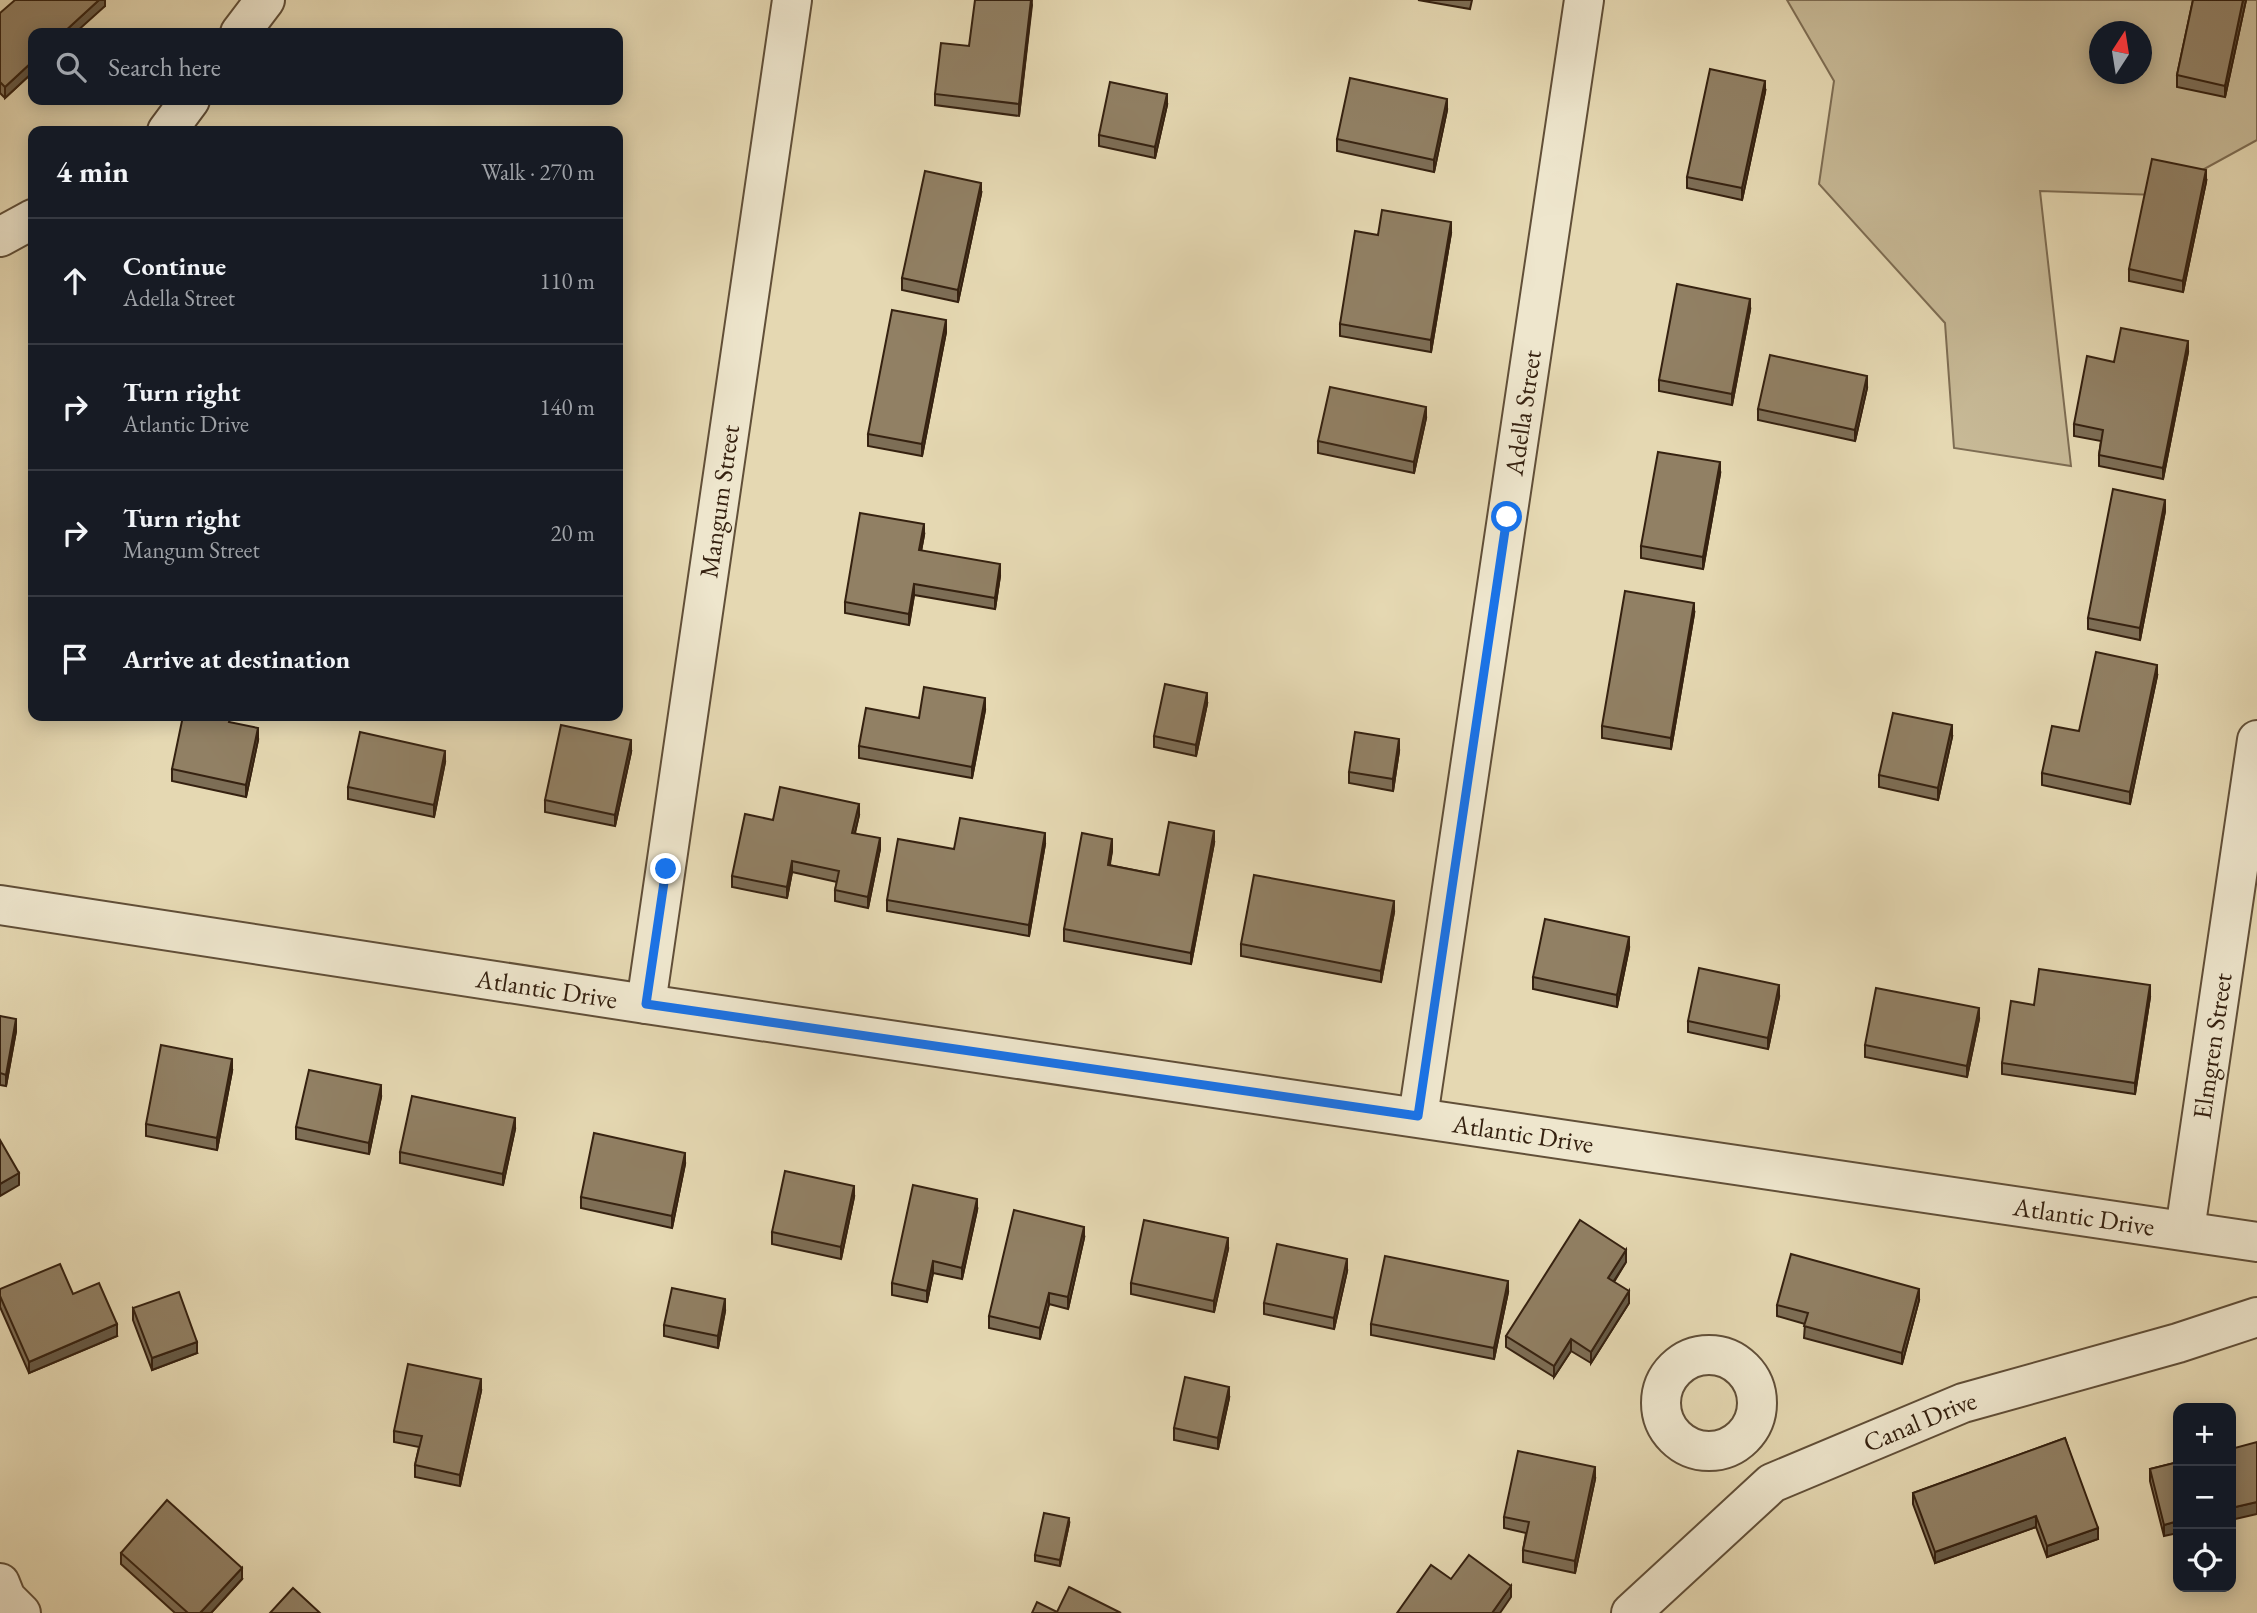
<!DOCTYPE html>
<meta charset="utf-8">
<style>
:root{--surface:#171b24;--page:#20242c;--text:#f1f3f6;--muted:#9ea1a6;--line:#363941}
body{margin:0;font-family:"EB Garamond",serif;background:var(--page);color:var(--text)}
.controls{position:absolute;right:21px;bottom:21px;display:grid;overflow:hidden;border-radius:14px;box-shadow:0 4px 18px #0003}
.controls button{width:63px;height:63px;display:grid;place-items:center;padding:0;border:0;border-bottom:2px solid var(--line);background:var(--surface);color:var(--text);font:35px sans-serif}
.compass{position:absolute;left:2089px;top:21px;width:63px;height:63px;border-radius:50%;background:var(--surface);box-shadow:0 4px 18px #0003;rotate:12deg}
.stop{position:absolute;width:21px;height:21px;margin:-16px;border:5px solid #1a73e8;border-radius:50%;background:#fff}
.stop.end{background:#1a73e8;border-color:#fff;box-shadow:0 2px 7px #0008}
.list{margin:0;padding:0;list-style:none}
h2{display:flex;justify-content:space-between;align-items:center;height:91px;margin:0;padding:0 28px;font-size:30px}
h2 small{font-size:23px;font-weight:400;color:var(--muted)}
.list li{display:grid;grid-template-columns:46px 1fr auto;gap:21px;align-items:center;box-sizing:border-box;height:126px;padding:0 28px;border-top:2px solid var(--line)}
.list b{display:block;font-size:26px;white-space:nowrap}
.list p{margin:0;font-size:23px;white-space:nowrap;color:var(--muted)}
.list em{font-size:23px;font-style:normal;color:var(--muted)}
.icon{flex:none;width:38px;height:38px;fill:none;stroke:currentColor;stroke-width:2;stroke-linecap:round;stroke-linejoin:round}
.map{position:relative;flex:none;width:2257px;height:1613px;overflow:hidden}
.search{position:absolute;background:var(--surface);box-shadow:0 4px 18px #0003;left:28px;top:28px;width:595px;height:77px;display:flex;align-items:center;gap:18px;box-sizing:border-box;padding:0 24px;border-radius:14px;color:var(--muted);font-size:26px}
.panel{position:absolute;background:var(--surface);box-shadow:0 4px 18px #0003;left:28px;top:126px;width:595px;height:595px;border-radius:14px}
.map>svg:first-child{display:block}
</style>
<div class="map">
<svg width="2257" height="1613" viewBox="0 0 2257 1613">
<rect width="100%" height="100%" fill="#e5d8b2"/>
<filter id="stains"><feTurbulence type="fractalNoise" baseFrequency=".00286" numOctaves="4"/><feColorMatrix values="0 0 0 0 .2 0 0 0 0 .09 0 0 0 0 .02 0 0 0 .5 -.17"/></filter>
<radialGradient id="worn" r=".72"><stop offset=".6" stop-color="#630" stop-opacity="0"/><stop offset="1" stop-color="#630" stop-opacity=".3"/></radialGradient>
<path fill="#c7b996" stroke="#7e6d53" stroke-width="2" fill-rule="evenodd" d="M1787,0H2257V140L2157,195L2040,191L2071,466L1954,448L1945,323L1819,184L1834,81ZM2100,32H2142V74H2100Z"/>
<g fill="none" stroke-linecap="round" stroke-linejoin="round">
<g stroke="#614f38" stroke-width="42">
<g id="street">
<polyline points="240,33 265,0"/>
<polyline points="167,131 190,100"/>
<polyline points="0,237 33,219"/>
<path id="s1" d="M0,905L646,1004L2257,1242"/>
<path id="s2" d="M646,1004L792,0"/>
<path id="s3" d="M1418,1117L1584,0"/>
<path id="s4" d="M2185,1230L2257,740"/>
<circle cx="1709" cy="1403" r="48"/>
<polyline points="0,1583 6,1598 21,1613"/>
<path id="s5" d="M1631,1613L1772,1483L1963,1403L2178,1343L2257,1317"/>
</g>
</g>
<use href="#street" stroke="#eee6cd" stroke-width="38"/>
</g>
<g fill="#7d6e56" stroke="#352110" stroke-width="2">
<polygon points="105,0 105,6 33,33 33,72 5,98 0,93 0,13"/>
<polygon points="1032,0 1019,116 935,105 935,94 969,46"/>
<polygon points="1418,0 1472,0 1470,9"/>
<polygon points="2193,0 2246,0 2225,97 2177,87 2177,75"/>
<polygon points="1765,92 1742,200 1687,188 1687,177"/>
<polygon points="1167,105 1155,158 1099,146 1099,135"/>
<polygon points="1447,110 1434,172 1337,151 1337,139"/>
<polygon points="2206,182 2183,292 2129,281 2129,269"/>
<polygon points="981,194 958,302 902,290 902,278"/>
<polygon points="1451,233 1431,352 1340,336 1340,324 1378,235"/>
<polygon points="1750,310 1732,405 1659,391 1659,380"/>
<polygon points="946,332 922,456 868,446 868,434"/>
<polygon points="2188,352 2163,479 2099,466 2099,455 2101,441 2074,436 2074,424 2114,362"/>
<polygon points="1867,388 1855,441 1758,420 1758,409"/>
<polygon points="1426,418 1414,473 1318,453 1318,441"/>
<polygon points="1720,474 1703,569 1641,558 1641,546"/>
<polygon points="2165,511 2140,640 2088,629 2088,618"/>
<polygon points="924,535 921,551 1000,576 995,609 914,595 909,625 845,613 845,602"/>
<polygon points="1694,614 1671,749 1602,738 1602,726"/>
<polygon points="2157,676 2130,804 2042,785 2042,773 2079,731"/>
<polygon points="1207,704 1196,756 1154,747 1154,736"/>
<polygon points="985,710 972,778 859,758 859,746 919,718"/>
<polygon points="1952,737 1938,800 1879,787 1879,775"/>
<polygon points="258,740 246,797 172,781 172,769"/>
<polygon points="1399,751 1393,791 1349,783 1349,772"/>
<polygon points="631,752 615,826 545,812 545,800"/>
<polygon points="445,762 434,817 348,799 348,787"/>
<polygon points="859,815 855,833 880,849 868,908 835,901 835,890 837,882 792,872 787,898 732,887 732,876 773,820"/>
<polygon points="1214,843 1191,964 1064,941 1064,929 1112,851 1109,865 1159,875"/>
<polygon points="1045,844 1029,936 887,911 887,900 954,849"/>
<polygon points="1394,912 1381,982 1241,956 1241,944"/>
<polygon points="1629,948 1617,1007 1533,989 1533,977"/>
<polygon points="1779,997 1768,1049 1688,1032 1688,1021"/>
<polygon points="2150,997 2135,1094 2002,1074 2002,1063 2034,1005"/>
<polygon points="0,1016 16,1031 6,1086 0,1085"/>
<polygon points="1979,1019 1967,1077 1865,1057 1865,1045"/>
<polygon points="232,1071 217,1150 146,1136 146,1124"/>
<polygon points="381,1097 369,1154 296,1139 296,1127"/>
<polygon points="515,1129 503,1185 400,1163 400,1152"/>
<polygon points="685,1164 672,1228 581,1208 581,1197"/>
<polygon points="854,1197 841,1259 772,1244 772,1232"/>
<polygon points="977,1210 962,1279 933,1273 927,1302 892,1295 892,1283"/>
<polygon points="1084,1238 1068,1309 1049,1304 1040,1339 989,1328 989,1316"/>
<polygon points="1228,1249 1214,1312 1131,1294 1131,1283"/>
<polygon points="1626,1262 1614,1282 1629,1303 1591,1363 1571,1351 1554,1377 1506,1347 1506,1336"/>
<polygon points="1347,1271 1334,1329 1264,1314 1264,1303"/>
<polygon points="0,1289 73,1294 117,1336 29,1373 0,1307"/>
<polygon points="1508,1292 1494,1359 1371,1335 1371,1324"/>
<polygon points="1919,1300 1902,1364 1804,1338 1805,1324 1777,1316 1777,1305"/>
<polygon points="133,1308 197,1353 152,1370 133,1320"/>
<polygon points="725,1311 718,1348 664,1336 664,1325"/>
<polygon points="481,1391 460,1486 415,1477 415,1465 419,1447 394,1442 394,1431"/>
<polygon points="1229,1398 1218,1449 1174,1440 1174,1428"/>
<polygon points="2065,1438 2098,1539 2047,1557 2036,1527 1935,1563 1913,1504 1913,1493"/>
<polygon points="2178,1462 2164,1536 2150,1481 2150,1469"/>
<polygon points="1595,1479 1575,1573 1523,1562 1523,1550 1526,1533 1504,1528 1504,1517"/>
<polygon points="1069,1524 1060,1566 1035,1561 1035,1555"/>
<polygon points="121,1553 242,1579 211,1613 175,1613 121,1564"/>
</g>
<g fill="#665a46" stroke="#352110" stroke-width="2">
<polygon points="99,0 105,0 105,6 75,33 63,33"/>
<polygon points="1031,0 1032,5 1019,116 1019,104"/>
<polygon points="2243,0 2246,0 2225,97 2225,86"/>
<polygon points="33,61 33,72 5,98 5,87"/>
<polygon points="1765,81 1765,92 1742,200 1742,188"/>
<polygon points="1167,94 1167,105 1155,158 1155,147"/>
<polygon points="1447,99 1447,110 1434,172 1434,160"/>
<polygon points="2206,170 2206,182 2183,292 2183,281"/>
<polygon points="981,183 981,194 958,302 958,290"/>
<polygon points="1451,222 1451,233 1431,352 1431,340"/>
<polygon points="1750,299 1750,310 1732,405 1732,394"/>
<polygon points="946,320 946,332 922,456 922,444"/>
<polygon points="2188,341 2188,352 2163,479 2163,468"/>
<polygon points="1867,376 1867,388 1855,441 1855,430"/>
<polygon points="1426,407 1426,418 1414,473 1414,462"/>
<polygon points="1720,462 1720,474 1703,569 1703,557"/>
<polygon points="2165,500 2165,511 2140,640 2140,628"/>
<polygon points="924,524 924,535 919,562 919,550"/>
<polygon points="1000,564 1000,576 995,609 995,598"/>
<polygon points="914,584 914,595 909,625 909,614"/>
<polygon points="1694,603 1694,614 1671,749 1671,738"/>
<polygon points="2157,665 2157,676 2130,804 2130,792"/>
<polygon points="1207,693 1207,704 1196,756 1196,745"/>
<polygon points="985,698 985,710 972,778 972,767"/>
<polygon points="1952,725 1952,737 1938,800 1938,788"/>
<polygon points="258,728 258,740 246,797 246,785"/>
<polygon points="1399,739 1399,751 1393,791 1393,779"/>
<polygon points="631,740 631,752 615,826 615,815"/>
<polygon points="445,751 445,762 434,817 434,805"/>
<polygon points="859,804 859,815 852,844 852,833"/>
<polygon points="1214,831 1214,843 1191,964 1191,953"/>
<polygon points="1045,833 1045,844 1029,936 1029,925"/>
<polygon points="880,838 880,849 868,908 868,897"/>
<polygon points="1112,839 1112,851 1108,877 1108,865"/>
<polygon points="792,861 792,872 787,898 787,887"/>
<polygon points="1394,901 1394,912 1381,982 1381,971"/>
<polygon points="1629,937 1629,948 1617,1007 1617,995"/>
<polygon points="1779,985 1779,997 1768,1049 1768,1038"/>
<polygon points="2150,985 2150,997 2135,1094 2135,1083"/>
<polygon points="1979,1008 1979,1019 1967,1077 1967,1066"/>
<polygon points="16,1019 16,1031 6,1086 6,1075"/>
<polygon points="232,1059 232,1071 217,1150 217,1138"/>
<polygon points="381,1085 381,1097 369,1154 369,1143"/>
<polygon points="515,1118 515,1129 503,1185 503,1174"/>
<polygon points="685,1153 685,1164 672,1228 672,1216"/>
<polygon points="19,1173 19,1185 0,1196 0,1184"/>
<polygon points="854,1186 854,1197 841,1259 841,1247"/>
<polygon points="977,1199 977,1210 962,1279 962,1268"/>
<polygon points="1084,1227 1084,1238 1068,1309 1068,1297"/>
<polygon points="1228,1238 1228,1249 1214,1312 1214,1301"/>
<polygon points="1626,1250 1626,1262 1608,1290 1608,1278"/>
<polygon points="1347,1259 1347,1271 1334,1329 1334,1318"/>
<polygon points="933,1261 933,1273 927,1302 927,1291"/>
<polygon points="1508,1281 1508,1292 1494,1359 1494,1348"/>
<polygon points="1919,1289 1919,1300 1902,1364 1902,1353"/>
<polygon points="1629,1291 1629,1303 1591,1363 1591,1352"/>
<polygon points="1049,1293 1049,1304 1040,1339 1040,1328"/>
<polygon points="725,1299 725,1311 718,1348 718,1336"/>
<polygon points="117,1324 117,1336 29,1373 29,1362"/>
<polygon points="1571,1339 1571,1351 1554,1377 1554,1366"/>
<polygon points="197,1342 197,1353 152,1370 152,1358"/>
<polygon points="481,1379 481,1391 460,1486 460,1475"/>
<polygon points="1229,1387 1229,1398 1218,1449 1218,1438"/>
<polygon points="1595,1467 1595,1479 1575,1573 1575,1561"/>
<polygon points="2257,1502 2257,1514 2231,1520 2231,1508"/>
<polygon points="2036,1516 2036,1527 1935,1563 1935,1552"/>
<polygon points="1069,1518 1069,1524 1060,1566 1060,1560"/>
<polygon points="2178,1521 2178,1533 2164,1536 2164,1525"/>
<polygon points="2098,1528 2098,1539 2047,1557 2047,1546"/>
<polygon points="242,1568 242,1579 211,1613 200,1613"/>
<polygon points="1511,1586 1511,1597 1500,1613 1492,1613"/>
</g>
<g fill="#918064" stroke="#352110" stroke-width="2">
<polygon points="15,0 99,0 63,33 33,33 33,61 5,87 0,82 0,13"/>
<polygon points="975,0 1031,0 1019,104 935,94 941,43 969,46"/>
<polygon points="2193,0 2243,0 2225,86 2177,75"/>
<polygon points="1710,69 1765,81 1742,188 1687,177"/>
<polygon points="1350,78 1447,99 1434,160 1337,139"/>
<polygon points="1110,82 1167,94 1155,147 1099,135"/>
<polygon points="2152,159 2206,170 2183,281 2129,269"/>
<polygon points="925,171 981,183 958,290 902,278"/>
<polygon points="1382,210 1451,222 1431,340 1340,324 1355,231 1378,235"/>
<polygon points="1677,284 1750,299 1732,394 1659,380"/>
<polygon points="892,310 946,320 922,444 868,434"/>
<polygon points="2121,328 2188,341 2163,468 2099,455 2103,430 2074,424 2087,356 2114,362"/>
<polygon points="1770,355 1867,376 1855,430 1758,409"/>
<polygon points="1330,387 1426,407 1414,462 1318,441"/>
<polygon points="1658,452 1720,462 1703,557 1641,546"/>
<polygon points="2113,489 2165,500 2140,628 2088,618"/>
<polygon points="860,513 924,524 919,550 1000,564 995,598 914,584 909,614 845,602"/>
<polygon points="1625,591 1694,603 1671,738 1602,726"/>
<polygon points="2096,652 2157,665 2130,792 2042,773 2052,726 2079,731"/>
<polygon points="1165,684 1207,693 1196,745 1154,736"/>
<polygon points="924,687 985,698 972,767 859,746 866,708 919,718"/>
<polygon points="1893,713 1952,725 1938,788 1879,775"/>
<polygon points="183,716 231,716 229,722 258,728 246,785 172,769"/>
<polygon points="561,725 631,740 615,815 545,800"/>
<polygon points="360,732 445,751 434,805 348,787"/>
<polygon points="1355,732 1399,739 1393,779 1349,772"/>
<polygon points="780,787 859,804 852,833 880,838 868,897 835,890 839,871 792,861 787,887 732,876 745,814 773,820"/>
<polygon points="960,818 1045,833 1029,925 887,900 898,839 954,849"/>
<polygon points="1169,822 1214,831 1191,953 1064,929 1082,833 1112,839 1108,865 1159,875"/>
<polygon points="1254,875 1394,901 1381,971 1241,944"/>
<polygon points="1545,919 1629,937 1617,995 1533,977"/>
<polygon points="1699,968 1779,985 1768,1038 1688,1021"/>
<polygon points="2039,969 2150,985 2135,1083 2002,1063 2011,1001 2034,1005"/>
<polygon points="1876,988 1979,1008 1967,1066 1865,1045"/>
<polygon points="0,1016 16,1019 6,1075 0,1073"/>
<polygon points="161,1045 232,1059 217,1138 146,1124"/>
<polygon points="309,1070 381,1085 369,1143 296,1127"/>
<polygon points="412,1096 515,1118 503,1174 400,1152"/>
<polygon points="594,1133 685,1153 672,1216 581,1197"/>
<polygon points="0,1140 19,1173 0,1184"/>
<polygon points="785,1171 854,1186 841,1247 772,1232"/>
<polygon points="913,1185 977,1199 962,1268 933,1261 927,1291 892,1283"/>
<polygon points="1014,1210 1084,1227 1068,1297 1049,1293 1040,1328 989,1316"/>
<polygon points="1144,1220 1228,1238 1214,1301 1131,1283"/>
<polygon points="1580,1220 1626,1250 1608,1278 1629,1291 1591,1352 1571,1339 1554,1366 1506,1336"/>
<polygon points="1277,1244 1347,1259 1334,1318 1264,1303"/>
<polygon points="1791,1254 1919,1289 1902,1353 1804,1326 1808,1313 1777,1305"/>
<polygon points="1385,1256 1508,1281 1494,1348 1371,1324"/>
<polygon points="60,1264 73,1294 99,1283 117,1324 29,1362 0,1296 0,1289"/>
<polygon points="672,1288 725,1299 718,1336 664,1325"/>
<polygon points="179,1292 197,1342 152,1358 133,1308"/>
<polygon points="408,1364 481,1379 460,1475 415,1465 422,1436 394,1431"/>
<polygon points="1185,1377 1229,1387 1218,1438 1174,1428"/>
<polygon points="2065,1438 2098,1528 2047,1546 2036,1516 1935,1552 1913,1493"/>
<polygon points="2257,1442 2257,1502 2231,1508 2231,1449"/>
<polygon points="1518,1451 1595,1467 1575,1561 1523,1550 1529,1522 1504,1517"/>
<polygon points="2178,1462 2178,1521 2164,1525 2150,1469"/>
<polygon points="167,1500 242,1568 200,1613 188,1613 121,1553"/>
<polygon points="1044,1513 1069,1518 1060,1560 1035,1555"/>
<polygon points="1469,1555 1511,1586 1492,1613 1397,1613 1431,1565 1451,1579"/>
<polygon points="1069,1587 1121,1613 1032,1613 1037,1602 1057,1612"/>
<polygon points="293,1588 320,1613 270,1613"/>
</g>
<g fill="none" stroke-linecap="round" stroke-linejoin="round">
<polyline stroke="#1a73e8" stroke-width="9" points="666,869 646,1004 1418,1116 1507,517"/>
</g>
<g text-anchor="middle" stroke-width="5" stroke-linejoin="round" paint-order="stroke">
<g font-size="26" fill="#352110" stroke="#eee6cd">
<text dy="9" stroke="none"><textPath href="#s3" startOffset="712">Adella Street</textPath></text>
<text dy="9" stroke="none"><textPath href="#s2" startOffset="508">Mangum Street</textPath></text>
<text dy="9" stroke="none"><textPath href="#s1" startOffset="553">Atlantic Drive</textPath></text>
<text dy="9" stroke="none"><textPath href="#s4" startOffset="186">Elmgren Street</textPath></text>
<text dy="9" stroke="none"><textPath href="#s1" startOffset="1540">Atlantic Drive</textPath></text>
<text dy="9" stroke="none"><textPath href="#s1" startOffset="2107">Atlantic Drive</textPath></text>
<text dy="9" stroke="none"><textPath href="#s5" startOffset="352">Canal Drive</textPath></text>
</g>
</g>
<rect width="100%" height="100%" filter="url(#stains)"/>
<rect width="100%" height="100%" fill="url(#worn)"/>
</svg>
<div class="controls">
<button>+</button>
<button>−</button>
<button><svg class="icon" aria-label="locate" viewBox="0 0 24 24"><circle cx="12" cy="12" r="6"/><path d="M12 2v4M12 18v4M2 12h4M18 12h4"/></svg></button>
</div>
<svg class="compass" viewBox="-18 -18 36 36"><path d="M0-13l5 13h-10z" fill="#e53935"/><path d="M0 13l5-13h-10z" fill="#9ea1a6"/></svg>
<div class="stop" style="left:1507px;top:517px"></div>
<div class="stop end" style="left:666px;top:869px"></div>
<div class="search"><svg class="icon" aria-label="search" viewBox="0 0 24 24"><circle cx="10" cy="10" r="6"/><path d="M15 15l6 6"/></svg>Search here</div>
<section class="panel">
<h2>4 min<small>Walk · 270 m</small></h2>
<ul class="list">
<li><svg class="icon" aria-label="ahead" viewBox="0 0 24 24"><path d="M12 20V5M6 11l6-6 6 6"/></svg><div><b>Continue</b><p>Adella Street</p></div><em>110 m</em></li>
<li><svg class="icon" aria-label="right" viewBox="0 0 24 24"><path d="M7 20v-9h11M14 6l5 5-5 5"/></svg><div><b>Turn right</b><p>Atlantic Drive</p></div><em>140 m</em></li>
<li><svg class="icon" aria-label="right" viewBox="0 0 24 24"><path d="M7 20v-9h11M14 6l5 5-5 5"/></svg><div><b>Turn right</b><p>Mangum Street</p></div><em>20 m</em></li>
<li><svg class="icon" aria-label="arrive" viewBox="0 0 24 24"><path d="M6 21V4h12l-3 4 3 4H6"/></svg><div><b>Arrive at destination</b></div></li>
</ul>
</section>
</div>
